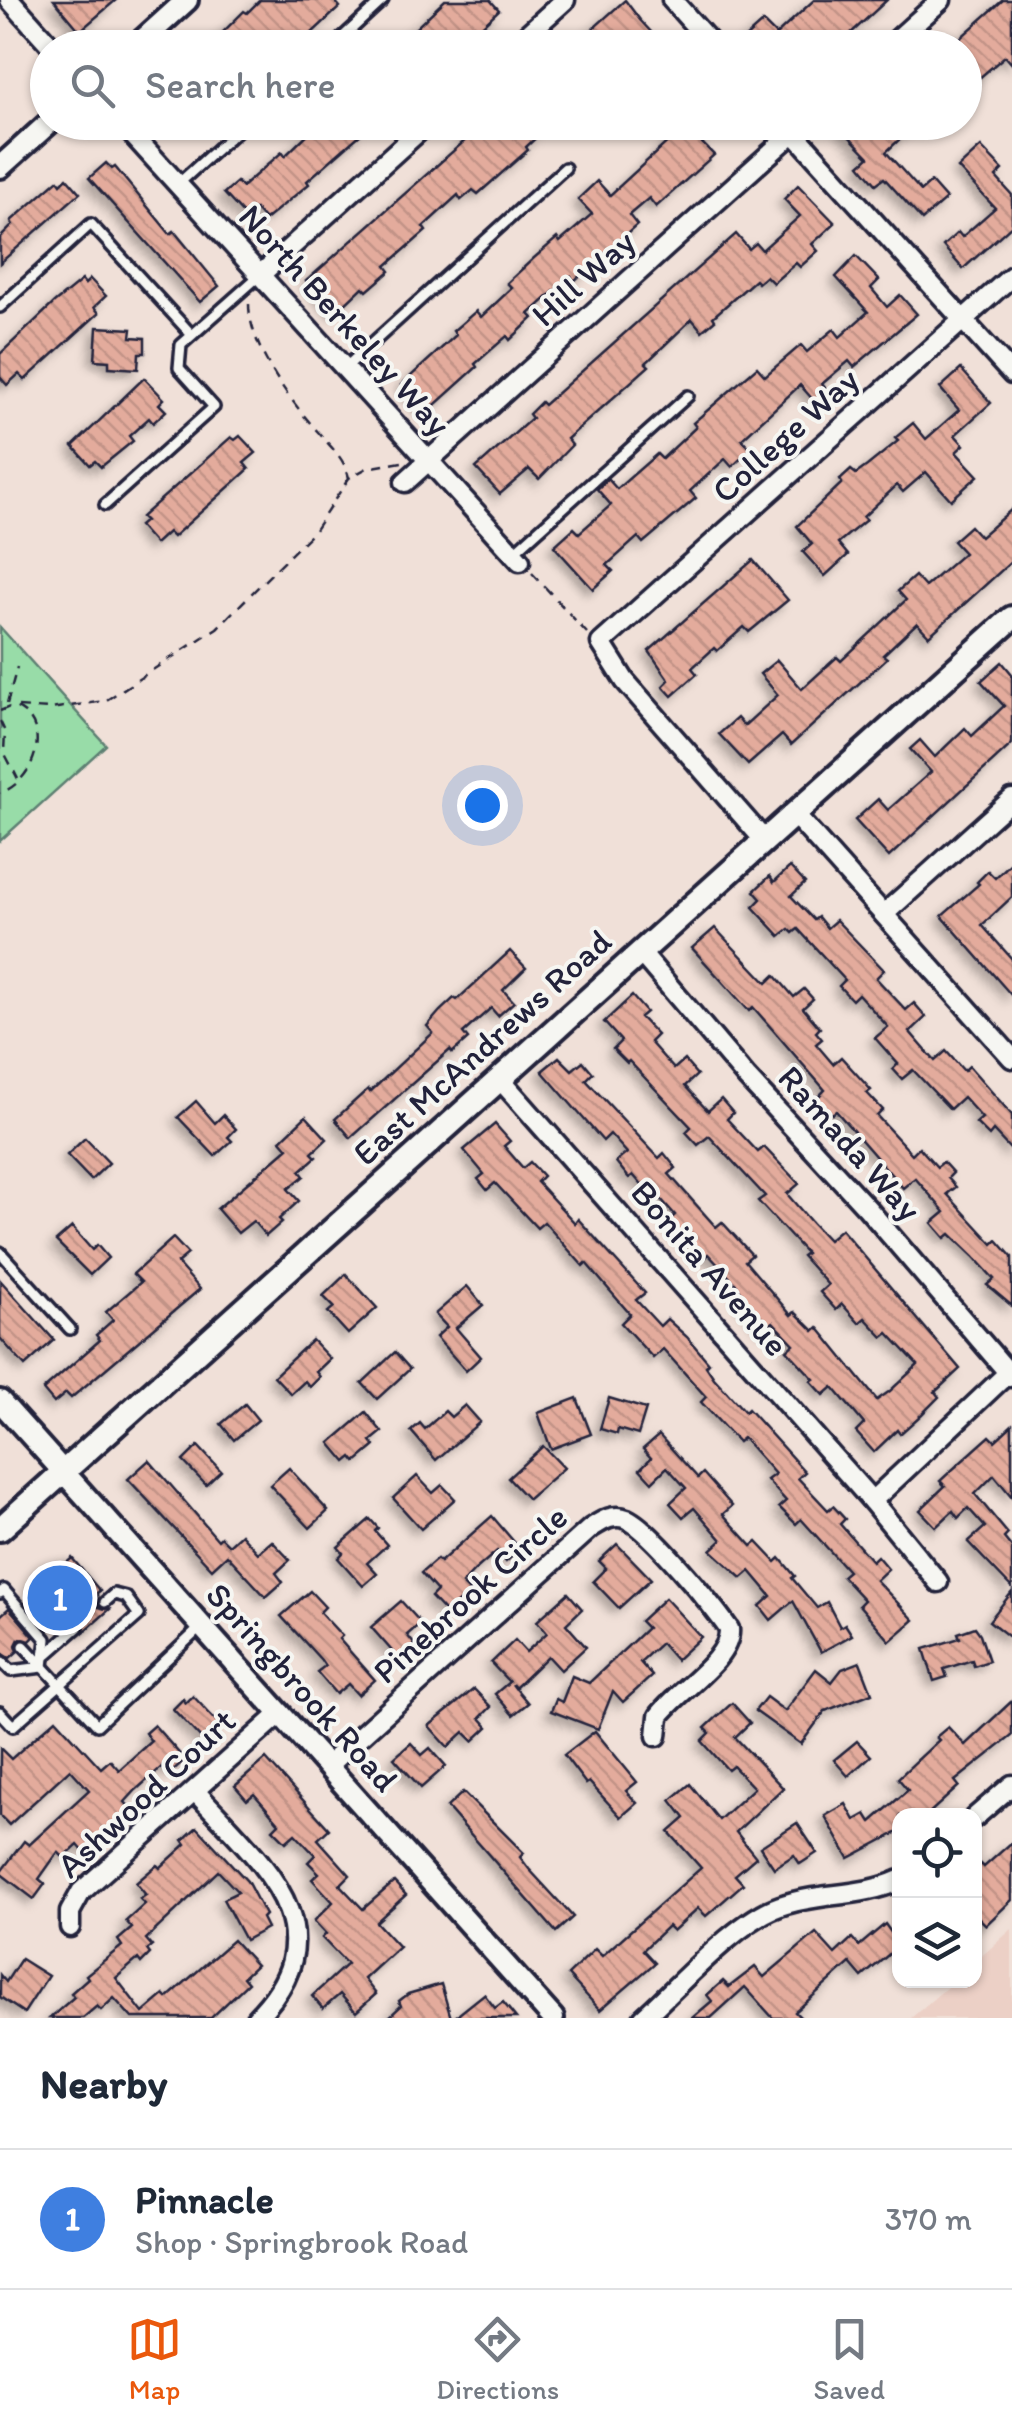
<!DOCTYPE html>
<meta charset="utf-8">
<style>
:root{--surface:#fff;--page:#f2f2f3;--text:#1f2937;--muted:#747a83;--line:#e0e1e3;--accent:#ea580c}
body{margin:0;font-family:Itim,sans-serif;background:var(--page);color:var(--text)}
.controls{position:absolute;right:30px;bottom:30px;display:grid;overflow:hidden;border-radius:20px;box-shadow:0 2px 8px #0004}
.controls button{width:90px;height:90px;display:grid;place-items:center;padding:0;border:0;border-bottom:2px solid var(--line);background:var(--surface);color:var(--text);font:50px sans-serif}
.you{position:absolute;left:482px;top:805px;width:35px;height:35px;margin:-25px;border:8px solid #fff;border-radius:50%;background:#1a73e8;box-shadow:0 0 0 15px #1a73e833}
.badge{display:grid;place-items:center;width:65px;height:65px;border-radius:50%;background:var(--accent);color:#fff;font-size:32px;font-weight:700}
.pin{position:absolute;translate:-50% -50%;border:5px solid #fff;box-shadow:0 2px 10px #0006}
.list{margin:0;padding:0;list-style:none}
h2{display:flex;justify-content:space-between;align-items:center;height:130px;margin:0;padding:0 40px;font-size:42px}
h2 small{font-size:32px;font-weight:400;color:var(--muted)}
.list li{display:grid;grid-template-columns:65px 1fr auto;gap:30px;align-items:center;box-sizing:border-box;height:140px;padding:0 40px;border-top:2px solid var(--line)}
.list b{display:block;font-size:38px;white-space:nowrap}
.list p{margin:0;font-size:32px;white-space:nowrap;color:var(--muted)}
.list em{font-size:32px;font-style:normal;color:var(--muted)}
.icon{flex:none;width:55px;height:55px;fill:none;stroke:currentColor;stroke-width:2;stroke-linecap:round;stroke-linejoin:round}
.map{position:relative;flex:none;width:1012px;height:2018px;overflow:hidden}
.search{position:absolute;background:var(--surface);box-shadow:0 2px 8px #0004;left:30px;right:30px;top:30px;height:110px;display:flex;align-items:center;gap:25px;box-sizing:border-box;padding:0 35px;border-radius:55px;color:var(--muted);font-size:38px}
.sheet{height:270px;background:var(--surface)}
nav{display:flex;justify-content:space-around;align-items:center;box-sizing:border-box;height:140px;border-top:2px solid var(--line);background:var(--surface);font-size:28px;color:var(--muted)}
nav a{display:grid;justify-items:center;gap:5px}
nav .on{color:var(--accent)}
.map>svg:first-child{display:block}
</style>
<div class="map">
<svg width="1012" height="2018" viewBox="0 0 1012 2018">
<defs>
<pattern id="building-back-hatch" width="6" height="6" patternUnits="userSpaceOnUse" patternTransform="scale(2.5)"><rect width="6" height="6" fill="#e3ab9c"/><path d="M-1 5l2 2M0 0l6 6M5-1l2 2" fill="none" stroke="#c29387"/></pattern>
<filter id="shadow"><feDropShadow dx="-5.5" dy="5.5" stdDeviation="5" flood-color="#0004"/></filter>
</defs>
<rect width="100%" height="100%" fill="#f0e0d8"/>
<filter id="ink" filterUnits="userSpaceOnUse"><feTurbulence type="fractalNoise" baseFrequency=".01" numOctaves="2"/><feDisplacementMap in="SourceGraphic" scale="20" xChannelSelector="R" yChannelSelector="G"/><feConvolveMatrix kernelMatrix="1 2 1 2 8 2 1 2 1" color-interpolation-filters="sRGB"/></filter>
<g filter="url(#ink)">
<polygon fill="#ecd0c6" points="1012,1929 1012,2018 911,2018 954,1981 974,1980 975,1962"/>
<polygon fill="#98dca8" stroke="#5d7f72" stroke-width="2.5" points="0,627 106,745 0,841"/>
<g fill="url(#building-back-hatch)" stroke="#22223b" stroke-width="2.5" filter="url(#shadow)">
<polygon points="54,0 116,0 80,31"/>
<polygon points="260,0 334,0 340,7 296,48 207,48 244,11 247,13"/>
<polygon points="445,0 490,0 499,10 458,48 395,48"/>
<polygon points="625,0 640,20 666,48 614,48 607,40 599,46 588,33"/>
<polygon points="814,0 887,0 835,48 754,48 745,38 763,22 776,35"/>
<polygon points="1003,0 1012,0 1012,64 1005,56 964,91 964,48 949,48"/>
<polygon points="320,122 353,122 362,133 307,181 309,184 265,220 255,209 246,217 224,193 237,182 242,187 282,152 285,156"/>
<polygon points="486,122 541,122 534,129 539,135 526,147 528,150 478,194 473,190 461,200 458,195 423,227 426,231 386,266 390,271 367,291 363,287 336,313 306,281"/>
<polygon points="674,122 698,122 710,135 702,143 714,155 656,207 649,198 629,215 637,225 574,281 571,276 529,314 533,318 510,340 507,336 475,364 477,367 426,413 401,385 456,335 453,331 476,311 481,317 512,288 507,283 534,258 557,238 560,242 592,214 578,199 597,181 610,195 673,137 666,130"/>
<polygon points="849,122 860,122 871,134 883,122 918,122 886,152 921,191 931,182 946,199 922,220 884,178 876,184 860,165 869,157 842,129"/>
<polygon points="981,147 1003,170 996,177 1012,195 1012,225 963,269 943,246 958,232 962,237 995,208 958,168"/>
<polygon points="106,163 112,169 115,167 170,234 174,231 219,286 200,302 89,178"/>
<polygon points="67,178 80,193 0,263 0,238 13,225 11,221 58,180 61,184"/>
<polygon points="798,185 835,223 812,244 818,251 800,267 796,263 773,283 766,276 758,283 755,280 713,317 715,320 702,331 692,319 646,363 649,366 567,439 572,445 539,479 529,469 500,494 476,468 532,418 529,414 541,402 544,405 736,234 749,249 756,243 762,250 800,216 784,199"/>
<polygon points="856,256 879,280 871,288 887,307 900,295 917,314 854,367 849,361 822,384 828,391 815,402 800,385 742,439 751,449 732,467 725,459 690,491 696,498 643,543 638,537 607,565 613,571 593,589 554,546 574,528 579,533 611,505 597,489 608,479 617,489 657,454 662,459 696,427 693,423 757,367 765,376 801,345 807,352 834,329 840,337 868,312 836,277"/>
<polygon points="90,279 106,296 94,307 99,313 25,380 19,374 7,385 0,377 0,354 54,303 82,280 85,284"/>
<polygon points="97,327 132,329 131,337 145,338 145,353 139,353 138,369 109,367 109,361 95,360"/>
<polygon points="961,369 991,403 955,435 964,445 956,452 978,476 951,500 926,472 903,492 897,485 863,517 866,520 838,543 848,555 825,576 803,552 812,544 797,526 842,483 840,480 851,470 856,474 867,466 898,441 895,438 913,423 926,439 959,410 940,388"/>
<polygon points="144,378 164,399 159,404 166,411 153,423 149,418 129,436 133,441 101,467 95,461 90,465 73,446"/>
<polygon points="240,436 256,453 244,463 249,469 173,537 168,532 155,544 139,526 145,521 141,517 231,437 235,440"/>
<polygon points="1012,509 1012,561 929,636 917,623 883,655 887,658 791,745 782,735 748,765 719,734 737,718 744,726 778,695 760,674 777,660 802,689 837,657 841,661 906,600 898,591 915,576 925,587 964,553 953,541 970,526 980,537"/>
<polygon points="753,560 788,600 749,632 744,627 717,651 714,648 692,668 697,674 672,696 663,686 669,680 649,651"/>
<polygon points="1002,662 1012,674 1012,744 889,857 855,820 878,799 888,810 931,772 910,749 920,740 935,757 965,728 972,736 1004,706 981,681"/>
<polygon points="1012,862 1012,897 982,925 1012,959 1012,996 942,916 979,884 977,882 988,871 995,878"/>
<polygon points="790,867 805,883 791,896 814,920 818,917 827,928 836,920 884,970 876,978 906,1010 914,1003 926,1017 910,1032 935,1061 946,1051 964,1071 969,1066 1012,1115 1012,1151 993,1131 989,1136 976,1123 982,1118 963,1097 950,1109 913,1070 902,1079 893,1069 898,1064 875,1038 888,1027 858,994 852,1000 839,986 845,980 798,929 793,933 789,929 780,936 753,907 761,899 754,891 770,876 774,882"/>
<polygon points="715,928 767,983 775,975 794,997 804,989 813,999 803,1008 820,1028 816,1032 822,1039 816,1044 833,1064 841,1057 871,1090 867,1093 883,1110 877,1116 912,1154 919,1147 937,1167 943,1162 953,1173 948,1178 956,1187 947,1194 993,1244 997,1240 1012,1257 1012,1306 987,1285 994,1279 973,1256 950,1234 945,1238 932,1223 945,1212 915,1178 903,1188 836,1111 832,1114 817,1098 825,1090 753,1007 749,1011 692,948"/>
<polygon points="510,951 526,968 503,990 514,1002 498,1016 491,1008 463,1033 468,1039 452,1053 450,1050 351,1138 335,1119 368,1089 370,1092 433,1033 427,1026 440,1011 454,998 457,1000"/>
<polygon points="632,996 646,1012 640,1017 657,1035 650,1042 674,1069 684,1060 697,1075 685,1086 708,1111 721,1099 733,1113 727,1119 758,1152 764,1147 799,1184 787,1194 812,1223 828,1240 841,1229 960,1369 935,1392 939,1397 921,1415 900,1434 897,1430 874,1452 856,1432 864,1424 833,1387 824,1395 811,1381 814,1379 787,1350 794,1344 773,1322 766,1328 742,1300 745,1297 735,1283 708,1254 703,1259 669,1221 675,1215 652,1189 648,1192 633,1175 629,1178 616,1162 627,1153 610,1134 603,1141 542,1071 559,1057 572,1070 583,1061 593,1073 586,1080 659,1158 664,1153 676,1168 669,1174 716,1227 722,1222 752,1255 745,1261 791,1315 795,1312 814,1331 818,1327 877,1400 890,1391 918,1365 888,1333 883,1337 865,1318 859,1323 842,1304 836,1310 820,1292 828,1285 802,1256 806,1253 758,1201 765,1196 709,1136 698,1145 686,1132 691,1127 629,1061 627,1063 613,1049 621,1041 604,1022"/>
<polygon points="196,1101 215,1123 223,1115 236,1129 228,1137 232,1141 215,1156 178,1117"/>
<polygon points="306,1116 327,1139 312,1153 316,1157 300,1171 304,1176 288,1189 299,1201 279,1219 282,1222 266,1236 253,1221 238,1233 217,1209 288,1148 281,1140"/>
<polygon points="495,1124 510,1141 504,1146 523,1168 530,1162 543,1176 537,1182 575,1223 578,1219 645,1293 636,1300 660,1326 667,1319 687,1337 709,1363 706,1366 714,1378 745,1412 748,1409 805,1472 798,1478 828,1510 833,1506 845,1519 840,1524 872,1561 877,1556 888,1569 876,1580 914,1620 890,1641 859,1605 864,1600 842,1576 848,1571 801,1519 796,1524 779,1507 786,1501 767,1480 775,1474 743,1438 738,1442 701,1402 706,1397 663,1349 653,1358 621,1323 630,1314 586,1263 583,1266 544,1222 537,1228 495,1183 487,1190 478,1179 484,1174 464,1150"/>
<polygon points="85,1138 109,1163 91,1180 67,1155"/>
<polygon points="72,1227 92,1250 97,1245 108,1258 90,1275 56,1241"/>
<polygon points="173,1238 188,1254 177,1263 200,1289 71,1398 66,1393 54,1403 43,1390 100,1340 96,1335 113,1320 106,1312 141,1282 133,1274"/>
<polygon points="346,1274 377,1308 348,1334 328,1312 334,1307 323,1296"/>
<polygon points="0,1280 54,1340 25,1366 0,1338"/>
<polygon points="467,1286 483,1305 456,1328 481,1357 466,1371 436,1337 447,1327 435,1314"/>
<polygon points="312,1340 330,1359 316,1372 320,1377 310,1387 305,1381 291,1394 274,1376"/>
<polygon points="395,1352 410,1369 377,1399 362,1383"/>
<polygon points="577,1398 591,1434 551,1449 538,1413"/>
<polygon points="609,1398 646,1409 638,1435 618,1429 617,1434 600,1429"/>
<polygon points="245,1404 258,1420 234,1440 221,1424"/>
<polygon points="465,1405 480,1422 436,1460 411,1431 420,1423 425,1429 445,1411 451,1417"/>
<polygon points="366,1412 382,1432 371,1441 375,1446 356,1462 352,1457 346,1462 330,1443"/>
<polygon points="1012,1425 1012,1497 994,1475 975,1494 1008,1534 1004,1538 1012,1548 1012,1588 968,1542 985,1527 968,1508 958,1518 953,1511 936,1527 920,1510 945,1486 940,1481 952,1470 990,1436 995,1441"/>
<polygon points="659,1435 698,1478 703,1473 732,1506 723,1514 752,1546 757,1542 776,1562 780,1558 795,1576 792,1578 817,1608 827,1602 840,1627 845,1624 852,1635 821,1652 793,1601 771,1620 760,1606 771,1596 750,1571 742,1578 711,1550 722,1540 694,1508 683,1517 670,1503 686,1488 667,1467 652,1482 640,1469 651,1458 643,1449"/>
<polygon points="198,1446 221,1471 206,1485 183,1461"/>
<polygon points="543,1446 564,1468 528,1499 508,1478"/>
<polygon points="149,1460 218,1540 221,1537 229,1545 241,1534 258,1553 272,1541 290,1560 276,1573 283,1582 266,1597 227,1555 212,1569 128,1479"/>
<polygon points="289,1468 328,1511 310,1528 270,1485"/>
<polygon points="417,1476 433,1493 442,1485 455,1499 421,1529 393,1498"/>
<polygon points="492,1516 520,1549 506,1562 497,1551 474,1571 462,1584 470,1592 446,1613 431,1597 437,1591 421,1573 437,1559 440,1562"/>
<polygon points="370,1519 378,1528 375,1531 387,1545 367,1563 377,1574 363,1586 338,1558 343,1553 338,1547"/>
<polygon points="617,1544 651,1579 619,1608 593,1581 606,1568 599,1561"/>
<polygon points="72,1558 100,1591 97,1593 98,1607 110,1609 84,1632 83,1621 73,1621 42,1585"/>
<polygon points="310,1591 325,1607 320,1612 342,1636 339,1639 375,1680 358,1695 348,1684 336,1694 317,1672 325,1666 321,1660 281,1616"/>
<polygon points="1012,1592 1012,1639 989,1621"/>
<polygon points="568,1593 582,1609 566,1624 586,1647 561,1670 548,1656 515,1688 512,1684 528,1703 513,1715 495,1694 509,1682 491,1663 515,1640 526,1652 547,1633 537,1621"/>
<polygon points="665,1598 701,1637 676,1660 661,1643 640,1662 652,1676 623,1702 613,1691 598,1729 551,1711 556,1699 562,1702 572,1676 589,1683 647,1628 640,1621"/>
<polygon points="401,1601 421,1623 407,1635 415,1645 399,1659 371,1627"/>
<polygon points="9,1608 34,1637 30,1641 19,1639 16,1645 18,1651 10,1658 0,1652 0,1616"/>
<polygon points="975,1627 980,1634 989,1661 974,1666 972,1660 944,1669 947,1677 934,1681 924,1649 960,1638 958,1633"/>
<polygon points="860,1662 872,1693 825,1711 801,1744 755,1711 766,1697 785,1711 816,1669 832,1682 842,1669"/>
<polygon points="474,1689 491,1707 480,1718 488,1727 473,1741 464,1732 448,1747 429,1726"/>
<polygon points="193,1696 223,1728 206,1744 173,1709 183,1699 186,1703"/>
<polygon points="1012,1701 1012,1736 955,1781 959,1786 926,1816 900,1816 900,1831 849,1858 825,1816 846,1804 855,1820 866,1814 871,1822 908,1790 898,1778 939,1740 936,1737 948,1727 965,1745"/>
<polygon points="732,1703 750,1723 735,1737 783,1788 736,1832 756,1857 735,1875 743,1884 706,1916 698,1908 673,1931 668,1926 643,1950 655,1963 600,2010 568,1975 595,1949 602,1956 701,1868 669,1832 685,1818 671,1800 690,1784 719,1820 754,1788 733,1766 728,1770 702,1741 710,1733 705,1728"/>
<polygon points="56,1719 101,1768 110,1760 119,1770 151,1741 145,1733 154,1725 185,1760 171,1772 164,1765 136,1790 125,1802 132,1810 84,1852 78,1845 64,1858 58,1852 39,1879 45,1884 34,1899 0,1873 24,1841 29,1845 89,1790 70,1769 9,1825 0,1816 0,1748 11,1759"/>
<polygon points="595,1731 637,1782 626,1791 637,1803 621,1817 589,1782 586,1784 564,1755"/>
<polygon points="857,1741 871,1756 848,1776 834,1760"/>
<polygon points="411,1743 422,1755 430,1748 446,1766 421,1788 394,1758"/>
<polygon points="266,1759 329,1829 318,1839 350,1875 340,1885 363,1909 394,1882 406,1895 376,1922 399,1947 364,1979 376,1994 356,2012 340,1994 323,2009 312,1996 347,1964 322,1938 326,1934 314,1921 333,1902 312,1879 319,1873 308,1862 315,1855 295,1834 286,1842 273,1829 279,1823 254,1794 247,1800 235,1786"/>
<polygon points="463,1792 524,1853 520,1857 529,1869 573,1917 556,1932 447,1807"/>
<polygon points="797,1823 817,1853 800,1864 794,1855 774,1868 760,1847"/>
<polygon points="197,1827 247,1881 265,1915 262,1918 267,1928 245,1940 223,1899 238,1892 218,1871 146,1939 152,1946 147,1950 150,1954 141,1963 138,1959 116,1978 143,2013 164,1995 167,1998 233,1940 256,1965 243,1977 248,1983 211,2018 132,2018 114,1998 101,2010 97,2006 83,2018 50,2018 74,1997 71,1993 88,1978 86,1975 122,1946 118,1940 132,1928 126,1921 145,1904 140,1899 146,1895 136,1883 157,1865 160,1868 186,1844 183,1840"/>
<polygon points="1012,1842 1012,1900 986,1925 974,1913 974,1870 981,1864 984,1867"/>
<polygon points="885,1924 900,1945 862,1977 850,1963 795,2012 801,2018 773,2018 745,1987 711,2018 692,2018 712,2001 707,1995 723,1981 729,1987 755,1967 764,1977 816,1933 835,1954 852,1938 859,1946"/>
<polygon points="21,1959 48,1976 24,2013 0,1997 0,1975 6,1982"/>
<polygon points="441,1984 451,2018 388,2018 401,2006 399,2001 408,1994"/>
<polygon points="484,1994 495,2008 503,2002 516,2018 454,2018"/>
</g>
<g fill="none" stroke-linecap="round" stroke-linejoin="round">
<g stroke="#22223b" stroke-width="16">
<g id="service">
<polyline points="331,48 383,0"/>
<polyline points="178,184 247,122"/>
<polyline points="0,307 91,224 191,334"/>
<polyline points="345,368 565,168"/>
<polyline points="105,505 214,407 179,368 181,345 260,275"/>
<polyline points="513,553 688,396"/>
<polyline points="0,1252 70,1329"/>
<polyline points="0,1593 4,1590 46,1639 43,1667 11,1671 0,1660"/>
<polyline points="24,1646 97,1725 201,1627"/>
<polyline points="45,1656 78,1627"/>
<polyline points="0,1712 13,1726 139,1615 126,1597 114,1594 105,1602"/>
</g>
</g>
<g stroke="#22223b" stroke-width="25">
<g id="minor">
<polyline points="10,0 53,48"/>
<polyline points="672,0 715,48"/>
<polyline points="512,48 565,0"/>
<polyline points="888,48 941,0"/>
<polyline points="121,122 520,561"/>
<polyline points="784,122 1012,374"/>
<polyline points="260,275 429,122"/>
<polyline points="405,482 805,122"/>
<polyline points="794,814 1012,1058"/>
<polyline points="764,840 625,681 601,643 1012,276"/>
<polyline points="884,914 1012,799"/>
<polyline points="640,952 747,1078 867,1208 1012,1377"/>
<polyline points="499,1078 872,1501 938,1582"/>
<polyline points="872,1501 1008,1373"/>
<path d="M328,1765L591,1528C602,1521 613,1513 627,1519C651,1530 712,1605 729,1629C732,1659 677,1691 659,1716L657,1736"/>
<path d="M195,1791C257,1860 346,1928 256,2018"/>
<polyline points="974,1818 1012,1785"/>
<polyline points="70,1927 70,1912 81,1892 281,1713"/>
<path d="M643,2018C679,1986 736,1921 780,1906C819,1892 861,1898 900,1880"/>
</g>
</g>
<g stroke="#22223b" stroke-width="28">
<g id="tertiary">
<polyline points="134,48 187,0"/>
<polyline points="0,167 50,122"/>
<polyline points="0,1401 553,2018"/>
</g>
</g>
<g stroke="#22223b" stroke-width="30">
<polyline id="secondary" points="0,1529 1012,618"/>
</g>
<g stroke="#22223b" stroke-width="2.5" stroke-dasharray="10 8" stroke-linecap="butt">
<path d="M249,304C249,347 291,402 319,433C332,449 344,457 349,478"/>
<polyline points="532,573 587,633"/>
<polyline points="7,704 17,667"/>
<polyline points="18,707 50,709 105,701 217,628 315,530 349,478 367,468 402,462"/>
<path d="M0,711L12,706C55,721 36,781 0,793"/>
<polyline points="0,721 5,732 4,752 18,779"/>
</g>
<use href="#service" stroke="#f6f6f2" stroke-width="9"/>
<use href="#minor" stroke="#f6f6f2" stroke-width="18"/>
<use href="#tertiary" stroke="#f6f6f2" stroke-width="20"/>
<use href="#secondary" stroke="#f6f6f2" stroke-width="22"/>
</g>
</g>
<g text-anchor="middle" stroke-width="8" stroke-linejoin="round" paint-order="stroke">
<g font-size="35" fill="#22223b" stroke="#f6f6f2">
<text transform="translate(583 278) rotate(-42)" y="12">Hill Way</text>
<text transform="translate(345 320) rotate(48)" y="12">North Berkeley Way</text>
<text transform="translate(785 435) rotate(-42)" y="12">College Way</text>
<text transform="translate(482 1047) rotate(-42)" y="12">East McAndrews Road</text>
<text transform="translate(850 1143) rotate(48)" y="12">Ramada Way</text>
<text transform="translate(710 1268) rotate(49)" y="12">Bonita Avenue</text>
<text transform="translate(470 1594) rotate(-42)" y="12">Pinebrook Circle</text>
<text transform="translate(302 1687) rotate(48)" y="12">Springbrook Road</text>
<text transform="translate(146 1793) rotate(-43)" y="12">Ashwood Court</text>
</g>
</g>
</svg>
<div class="controls">
<button><svg class="icon" aria-label="locate" viewBox="0 0 24 24"><circle cx="12" cy="12" r="6"/><path d="M12 2v4M12 18v4M2 12h4M18 12h4"/></svg></button>
<button><svg class="icon" aria-label="layers" viewBox="0 0 24 24"><path d="M12 4l9 5-9 5-9-5zM3 14l9 5 9-5"/></svg></button>
</div>
<div class="you"></div>
<div class="pin badge" style="left:60px;top:1598px;background:#3f7fe0">1</div>
<div class="search"><svg class="icon" aria-label="search" viewBox="0 0 24 24"><circle cx="10" cy="10" r="6"/><path d="M15 15l6 6"/></svg>Search here</div>
</div>
<section class="sheet">
<h2>Nearby<small></small></h2>
<ul class="list">
<li><span class="badge" style="background:#3f7fe0">1</span><div><b>Pinnacle</b><p>Shop · Springbrook Road</p></div><em>370 m</em></li>
</ul>
</section>
<nav>
<a class="on"><svg class="icon" aria-label="map" viewBox="0 0 24 24"><path d="M3 6l6-2 6 2 6-2v14l-6 2-6-2-6 2zM9 4v14M15 6v14"/></svg>Map</a>
<a><svg class="icon" aria-label="directions" viewBox="0 0 24 24"><path d="M12 3l9 9-9 9-9-9zM9 14v-3h6M13 9l2 2-2 2"/></svg>Directions</a>
<a><svg class="icon" aria-label="saved" viewBox="0 0 24 24"><path d="M7 4h10v16l-5-4-5 4z"/></svg>Saved</a>
</nav>
